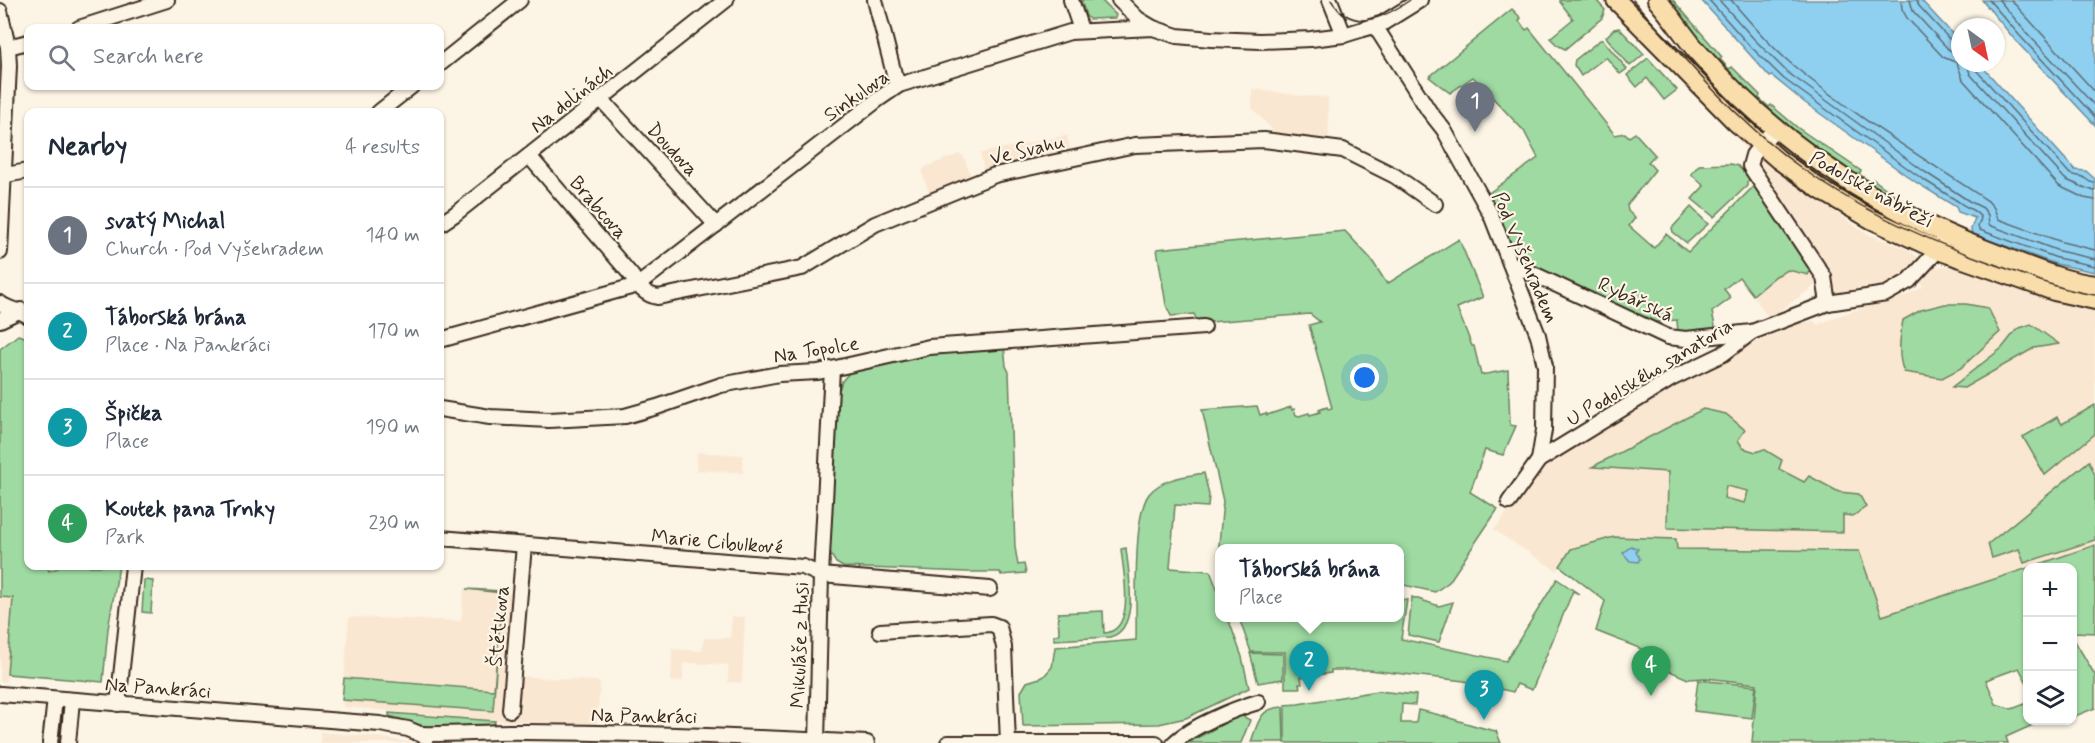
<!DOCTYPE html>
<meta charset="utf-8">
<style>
:root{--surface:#fff;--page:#f2f2f3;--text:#1f2937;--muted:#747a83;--line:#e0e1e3;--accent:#7c3aed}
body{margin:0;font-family:Mynerve,sans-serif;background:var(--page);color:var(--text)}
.controls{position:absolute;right:18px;bottom:18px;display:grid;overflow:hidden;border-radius:12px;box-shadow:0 2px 4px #0004}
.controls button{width:54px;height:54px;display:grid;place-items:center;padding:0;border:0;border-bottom:2px solid var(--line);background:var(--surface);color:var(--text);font:30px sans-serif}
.compass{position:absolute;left:1951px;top:18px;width:54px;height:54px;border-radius:50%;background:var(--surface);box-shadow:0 2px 4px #0004;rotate:147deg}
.you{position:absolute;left:1365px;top:378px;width:21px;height:21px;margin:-15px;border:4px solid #fff;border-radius:50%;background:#1a73e8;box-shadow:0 0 0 9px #1a73e833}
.badge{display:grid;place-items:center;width:39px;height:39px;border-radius:50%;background:var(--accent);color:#fff;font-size:20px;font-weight:700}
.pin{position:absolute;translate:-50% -50px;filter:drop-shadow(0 2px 3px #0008)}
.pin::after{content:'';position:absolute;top:32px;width:21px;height:18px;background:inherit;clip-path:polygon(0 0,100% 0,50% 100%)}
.popup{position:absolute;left:1215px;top:544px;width:189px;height:78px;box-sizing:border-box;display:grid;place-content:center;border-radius:12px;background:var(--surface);filter:drop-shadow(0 2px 4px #0005);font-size:20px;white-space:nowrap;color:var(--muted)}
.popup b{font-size:22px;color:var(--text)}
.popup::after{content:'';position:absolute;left:50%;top:100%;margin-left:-12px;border:12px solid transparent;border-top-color:var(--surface)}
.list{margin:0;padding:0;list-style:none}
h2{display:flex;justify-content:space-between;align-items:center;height:78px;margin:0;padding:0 24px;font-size:26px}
h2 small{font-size:20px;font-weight:400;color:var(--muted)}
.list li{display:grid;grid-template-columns:39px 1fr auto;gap:18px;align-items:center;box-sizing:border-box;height:96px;padding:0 24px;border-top:2px solid var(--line)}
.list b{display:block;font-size:22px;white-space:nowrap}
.list p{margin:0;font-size:20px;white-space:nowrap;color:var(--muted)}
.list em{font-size:20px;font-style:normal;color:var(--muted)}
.icon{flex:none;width:33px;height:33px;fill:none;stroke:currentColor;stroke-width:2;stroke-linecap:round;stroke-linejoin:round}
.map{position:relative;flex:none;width:2095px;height:743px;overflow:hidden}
.search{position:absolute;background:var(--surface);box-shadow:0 2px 4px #0004;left:24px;top:24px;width:420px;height:66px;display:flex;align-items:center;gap:15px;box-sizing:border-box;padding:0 21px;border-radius:12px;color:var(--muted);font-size:22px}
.panel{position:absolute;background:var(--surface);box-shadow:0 2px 4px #0004;left:24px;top:108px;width:420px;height:462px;border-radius:12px}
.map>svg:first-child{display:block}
</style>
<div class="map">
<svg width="2095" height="743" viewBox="0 0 2095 743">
<rect width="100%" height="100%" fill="#fcf5e5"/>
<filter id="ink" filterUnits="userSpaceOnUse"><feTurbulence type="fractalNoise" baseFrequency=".0167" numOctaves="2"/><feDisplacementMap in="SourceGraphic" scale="12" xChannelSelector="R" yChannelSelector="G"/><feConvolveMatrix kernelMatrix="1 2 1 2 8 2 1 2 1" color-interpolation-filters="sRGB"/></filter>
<g filter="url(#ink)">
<g fill="#fae7d2">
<polygon points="1252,89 1303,96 1328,97 1329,139 1277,135 1252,108"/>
<polygon points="1734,131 1759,156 1865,233 1907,249 1923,261 1905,279 1876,293 1820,301 1816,285 1769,319 1753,295 1776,276 1788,270 1801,272 1756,167"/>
<polygon points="1067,135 1071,152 930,196 922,172 925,167 959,154 963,155 971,175 984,171 980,153"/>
<polygon points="1941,266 1974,270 2044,297 2095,308 2095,545 1882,616 1676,549 1676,539 1571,549 1557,571 1494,530 1521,493 1562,452 1669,384 1729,357 1754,342 1803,322 1814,321 1817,325 1838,316 1879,302 1905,296 1923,287 1917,280 1933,267"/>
<polygon points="697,452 743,455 743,473 696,470"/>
<polygon points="0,589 13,598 6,682 0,681"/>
<polygon points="464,589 511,593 504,675 597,681 600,684 597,724 518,722 343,707 342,700 349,617 461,621"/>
<polygon points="732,616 745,617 745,620 742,683 728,682 728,665 686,663 683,666 683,681 671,682 672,649 702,651 704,638 730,638"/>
<polygon points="320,732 379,737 415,743 320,743"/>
</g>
<g fill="#9edaa1" stroke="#6c8260" stroke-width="1.5" fill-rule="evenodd">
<polygon points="1081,0 1101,0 1116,15 1115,18 1089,19 1086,16"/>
<polygon points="1560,0 1596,0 1605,10 1602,18 1565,49 1557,45 1550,38 1573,19 1560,2"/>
<path d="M1666,0H1673L1722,57L1720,59L1729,69L1732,67L1760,95L1759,98L1769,107L1771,105L1798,128L1861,171L1859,174L1871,182L1873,179L1918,212C1857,179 1800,140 1749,92C1719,64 1692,32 1666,0Z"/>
<polygon points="1512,9 1521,18 1519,21 1526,30 1529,28 1615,135 1625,133 1629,137 1635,133 1655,155 1648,162 1655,170 1627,205 1628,211 1635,218 1629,226 1654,248 1666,234 1688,252 1756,184 1809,260 1810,271 1808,275 1788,270 1776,276 1753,295 1739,277 1724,289 1731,298 1712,312 1717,335 1678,333 1677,320 1645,323 1516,261 1503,227 1486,195 1538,158 1524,131 1473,77 1450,93 1429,77"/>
<polygon points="1619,28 1644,54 1630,66 1606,37 1614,29"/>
<polygon points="1600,40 1603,40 1627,69 1620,74 1606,57 1581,76 1574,65 1575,60"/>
<polygon points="1648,58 1677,90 1664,100 1647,78 1637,87 1627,75"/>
<polygon points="1731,164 1738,166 1750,179 1747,182 1747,186 1714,217 1692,199 1704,186 1691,174 1699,165"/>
<polygon points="1691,207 1708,224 1687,243 1673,232 1672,228"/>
<polygon points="1345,231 1371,259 1387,284 1459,239 1483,297 1457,308 1472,346 1474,346 1481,375 1508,370 1510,425 1516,426 1503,455 1485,450 1470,492 1498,509 1449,582 1435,592 1399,584 1399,548 1219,548 1218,555 1223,501 1202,410 1257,406 1260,415 1266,413 1267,415 1291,407 1292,410 1294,409 1296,415 1299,416 1309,413 1310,415 1320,412 1319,410 1327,407 1328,409 1332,408 1309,325 1320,322 1310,314 1198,323 1194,314 1171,316 1166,305 1157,249"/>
<path d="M1945,304H1966L1988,308L2000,332L1961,368L1942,378L1904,372C1897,356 1900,337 1903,320L1921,310Z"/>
<polygon points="2031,324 2059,344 2034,348 1964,388 1952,387 2002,348 2017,329"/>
<polygon points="18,335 28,338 28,566 47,566 49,571 58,568 58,566 119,566 108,629 103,682 7,674 13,598 0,597 0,349"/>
<polygon points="1004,345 1006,366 1009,372 1015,547 1018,565 1024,564 1026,573 1001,575 1000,572 967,572 843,567 836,563 831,555 829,544 836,399 842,381 851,371 912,357"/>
<polygon points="2095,405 2095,434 2045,475 2023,437 2057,417 2062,424"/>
<path d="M1703,409L1726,414L1745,430L1738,440L1743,448L1756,452L1764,449L1782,460L1779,469L1804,482L1809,476L1839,492L1859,494L1866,507L1853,516L1843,515V532L1667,528L1668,472L1592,467ZM1726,486L1748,491L1745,503L1724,498Z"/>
<polygon points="2089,461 2095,475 2095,540 2024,563 2019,549 1992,558 1988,544"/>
<path d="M1204,473L1209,495L1208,507L1175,505L1170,568L1210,571L1219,594V618H1228L1242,657L1249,688L1186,718L1159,724L1023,726L1021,692L1027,682L1043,677L1052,667L1055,647L1136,640C1137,609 1132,516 1149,494C1162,478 1186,476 1204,473Z"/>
<polygon points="1614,537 1676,539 1677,549 1859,551 1882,616 2028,568 2027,683 2019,668 1986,680 1996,704 2012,709 2027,703 2028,720 2042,721 2006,737 2008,743 1752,743 1757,684 1706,678 1688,679 1658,666 1644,650 1596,631 1605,601 1560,566 1571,549"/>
<polygon points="2095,545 2095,633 2073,632 2072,568 2028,568"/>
<path d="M1126,548C1128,571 1141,629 1110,637L1054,640V635L1059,634L1058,613L1103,611L1104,633C1137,631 1123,571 1121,549Z"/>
<polygon points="1557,579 1579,594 1573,591 1532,690 1517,684 1513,692 1464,681 1369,670 1331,670 1331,673 1301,677 1302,684 1299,684 1300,688 1285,688 1285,652 1251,652 1239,618 1399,618 1399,599 1407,600 1401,639 1506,661"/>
<polygon points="144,580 153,581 151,613 142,612"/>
<polygon points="466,589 502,591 493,711 342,700 344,678 494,690 502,593"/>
<polygon points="1412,597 1439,606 1453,602 1439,642 1408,635"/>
<polygon points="2073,638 2095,675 2095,708 2073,717"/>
<polygon points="1250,653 1283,654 1283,679 1258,683"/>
<polygon points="1698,680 1756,686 1752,718 1694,711"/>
<path d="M1378,691L1416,695L1415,705L1402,704L1401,723H1416L1418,710C1446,715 1467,725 1496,731L1501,743H1285V705L1298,704Z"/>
<path d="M1283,707L1284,742H1251C1258,723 1259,708 1283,707Z"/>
<path d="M389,713L495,721L494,725C474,728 452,733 431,728C417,725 404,719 389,716Z"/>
<polygon points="1242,716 1250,720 1241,743 1190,743 1195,739 1236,717"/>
</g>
<g fill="#8fd0f1" stroke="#6d8e9d" stroke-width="1.5">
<polygon points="1701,0 1921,0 1960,42 1960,63 1979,63 2075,170 2086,171 2095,179 2095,272 2056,264 1972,234 1971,229 1975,218 1958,212 1956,207 1917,183 1804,102 1772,76 1770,77"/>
<polygon points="1982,0 2095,0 2095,125 2015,40"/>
<polygon points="1631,546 1638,549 1636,552 1640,559 1638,562 1630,561 1623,553"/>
</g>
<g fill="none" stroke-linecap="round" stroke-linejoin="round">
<g stroke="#5d6c72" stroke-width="1.5">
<path d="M1709,0L1748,44L1784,79L1921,178L1959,202C1966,208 1977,210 1981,218L1978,227L1980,230L2057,258L2095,266"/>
<polyline points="1719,0 1754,39 1787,72 1925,172 1969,201 1983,208 1988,215 1989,225 2059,251 2095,259"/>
<path d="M1731,0C1751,23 1771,47 1795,67C1855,116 1923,158 1988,201L1994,208L1998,219L2062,242L2095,250"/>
<polyline points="1901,0 1902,9 1907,18 1943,57 1957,63 1963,80 2059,186 2084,198 2095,200"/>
<polyline points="1910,0 1913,11 1948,49 1954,52 1960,53"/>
<polyline points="1917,0 1919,6 1953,43 1960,45"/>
<polyline points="1989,0 2020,36 2095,117"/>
<polyline points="1999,0 2025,31 2095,106"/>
<polyline points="2011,0 2095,92"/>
<path d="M1967,63L1970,74L2065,179C2070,182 2090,190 2095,191"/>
<polyline points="1975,63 1976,70 2070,174 2083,177 2090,182 2095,183"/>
</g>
<g stroke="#3b2a1e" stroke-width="18">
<g id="minor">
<polyline points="875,0 894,74 899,85"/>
<polyline points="1071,0 1081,30"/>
<polyline points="1119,0 1138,19 1153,28"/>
<polyline points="1330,0 1344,35"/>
<polyline points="0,11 8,47 9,66 0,252"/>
<polyline points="1375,26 1429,111 1444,130 1491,215 1538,335 1545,366 1544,430 1539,460"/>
<polyline points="79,28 167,0"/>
<polyline points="8,47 28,42"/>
<polyline points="440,64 520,0"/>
<polyline points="601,99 716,225"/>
<polyline points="379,112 412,86"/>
<polyline points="1775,128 1753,155 1750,166 1824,277 1828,303"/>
<path d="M529,156L632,276C638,286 645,295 658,297L802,268L875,224L995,175L1135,145L1264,140L1343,150L1395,176L1435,204"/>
<polyline points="0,176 28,171"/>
<polyline points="440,224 455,214 726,0"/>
<polyline points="1510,263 1668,337 1686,339 1752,332"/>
<path d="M0,303C8,310 20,310 28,316"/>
<polyline points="0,320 21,310"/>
<polyline points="440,340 638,285 880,98 899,85 1070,32 1153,28 1177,36 1211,39 1260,41 1311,39 1344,35 1383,23 1420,0"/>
<polyline points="440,409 490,417 549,420 625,416 657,407 721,385 779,374 818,372 929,347 1204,327"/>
<polyline points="1509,502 1539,460 1671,379 1723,354 1752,332 1828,303 1886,294 1909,281 1938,250 1941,244"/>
<polyline points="440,538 803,567 821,575 990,589"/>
<polyline points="880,631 991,624 999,627 1004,647 1008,743"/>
<polyline points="0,694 380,724 408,729 427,737"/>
<polyline points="118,704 133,566"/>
<polyline points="510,710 524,545"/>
<path d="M420,734C455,735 490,731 525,732C639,733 753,737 867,743"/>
<polyline points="817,742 821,575 832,369"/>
<polyline points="50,743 55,699"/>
<polyline points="68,743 72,700"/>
<polyline points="948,743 1156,743"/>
<path d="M1174,743C1192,726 1234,709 1258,702"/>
</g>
</g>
<g stroke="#3b2a1e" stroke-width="22">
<g id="major">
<polyline points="1616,0 1735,121 1778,159 1821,190 1871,219 1938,250 2054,291 2095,300"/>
<path d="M1657,0C1671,16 1683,34 1696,50C1779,146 1882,212 1999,255C2030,267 2062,281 2095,285"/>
</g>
</g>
<use href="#minor" stroke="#fcf5e5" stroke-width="14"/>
<use href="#major" stroke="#f9deab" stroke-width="18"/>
<g stroke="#3b2a1e" stroke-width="1.5">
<path d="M1331,0C1353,34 1384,18 1410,0"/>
<path d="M1633,0C1684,59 1737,121 1800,167C1858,209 1924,239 1991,263C2025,275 2059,290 2095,295"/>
</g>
</g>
</g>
<g text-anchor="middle" stroke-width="4.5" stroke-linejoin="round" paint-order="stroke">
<g font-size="20" fill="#3b2a1e" stroke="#fcf5e5">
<text transform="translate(856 95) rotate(-35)" y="7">Sinkulova</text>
<text transform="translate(571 98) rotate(-38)" y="7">Na dolinách</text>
<text transform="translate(673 149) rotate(47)" y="7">Doudova</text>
<text transform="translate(1027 149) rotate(-13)" y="7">Ve Svahu</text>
<text transform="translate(1872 189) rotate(29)" y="7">Podolské nábřeží</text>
<text transform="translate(599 207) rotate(49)" y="7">Brabcova</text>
<text transform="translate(1526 257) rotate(67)" y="7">Pod Vyšehradem</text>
<text transform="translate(1636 299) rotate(25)" y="7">Rybářská</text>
<text transform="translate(816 349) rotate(-9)" y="7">Na Topolce</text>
<text transform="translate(1649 372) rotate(-31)" y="7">U Podolského sanatoria</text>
<text transform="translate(717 541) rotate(5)" y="7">Marie Cibulkové</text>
<text transform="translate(498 626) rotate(-85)" y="7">Štětkova</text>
<text transform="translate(799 645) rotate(-88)" y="7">Mikuláše z Husi</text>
<text transform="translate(158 687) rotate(4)" y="7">Na Pankráci</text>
<text transform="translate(644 715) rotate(1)" y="7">Na Pankráci</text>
</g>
</g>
</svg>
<div class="controls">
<button>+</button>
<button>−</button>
<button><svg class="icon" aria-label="layers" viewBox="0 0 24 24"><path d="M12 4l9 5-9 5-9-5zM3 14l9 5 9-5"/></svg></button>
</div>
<svg class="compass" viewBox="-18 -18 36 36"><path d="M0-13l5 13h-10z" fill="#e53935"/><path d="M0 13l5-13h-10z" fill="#747a83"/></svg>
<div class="you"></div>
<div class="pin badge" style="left:1475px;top:132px;background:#6b7280">1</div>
<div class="pin badge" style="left:1309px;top:691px;background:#0f9aa8">2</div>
<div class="popup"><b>Táborská brána</b>Place</div>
<div class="pin badge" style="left:1484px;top:720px;background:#0f9aa8">3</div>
<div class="pin badge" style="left:1651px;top:696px;background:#2e9e5b">4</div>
<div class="search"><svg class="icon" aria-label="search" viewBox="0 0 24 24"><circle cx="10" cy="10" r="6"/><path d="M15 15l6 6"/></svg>Search here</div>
<section class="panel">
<h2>Nearby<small>4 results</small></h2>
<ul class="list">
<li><span class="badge" style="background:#6b7280">1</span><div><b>svatý Michal</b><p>Church · Pod Vyšehradem</p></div><em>140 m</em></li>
<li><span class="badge" style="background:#0f9aa8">2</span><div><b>Táborská brána</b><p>Place · Na Pankráci</p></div><em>170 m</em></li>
<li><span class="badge" style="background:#0f9aa8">3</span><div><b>Špička</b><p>Place</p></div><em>190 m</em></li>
<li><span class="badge" style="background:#2e9e5b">4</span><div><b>Koutek pana Trnky</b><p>Park</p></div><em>230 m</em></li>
</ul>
</section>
</div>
